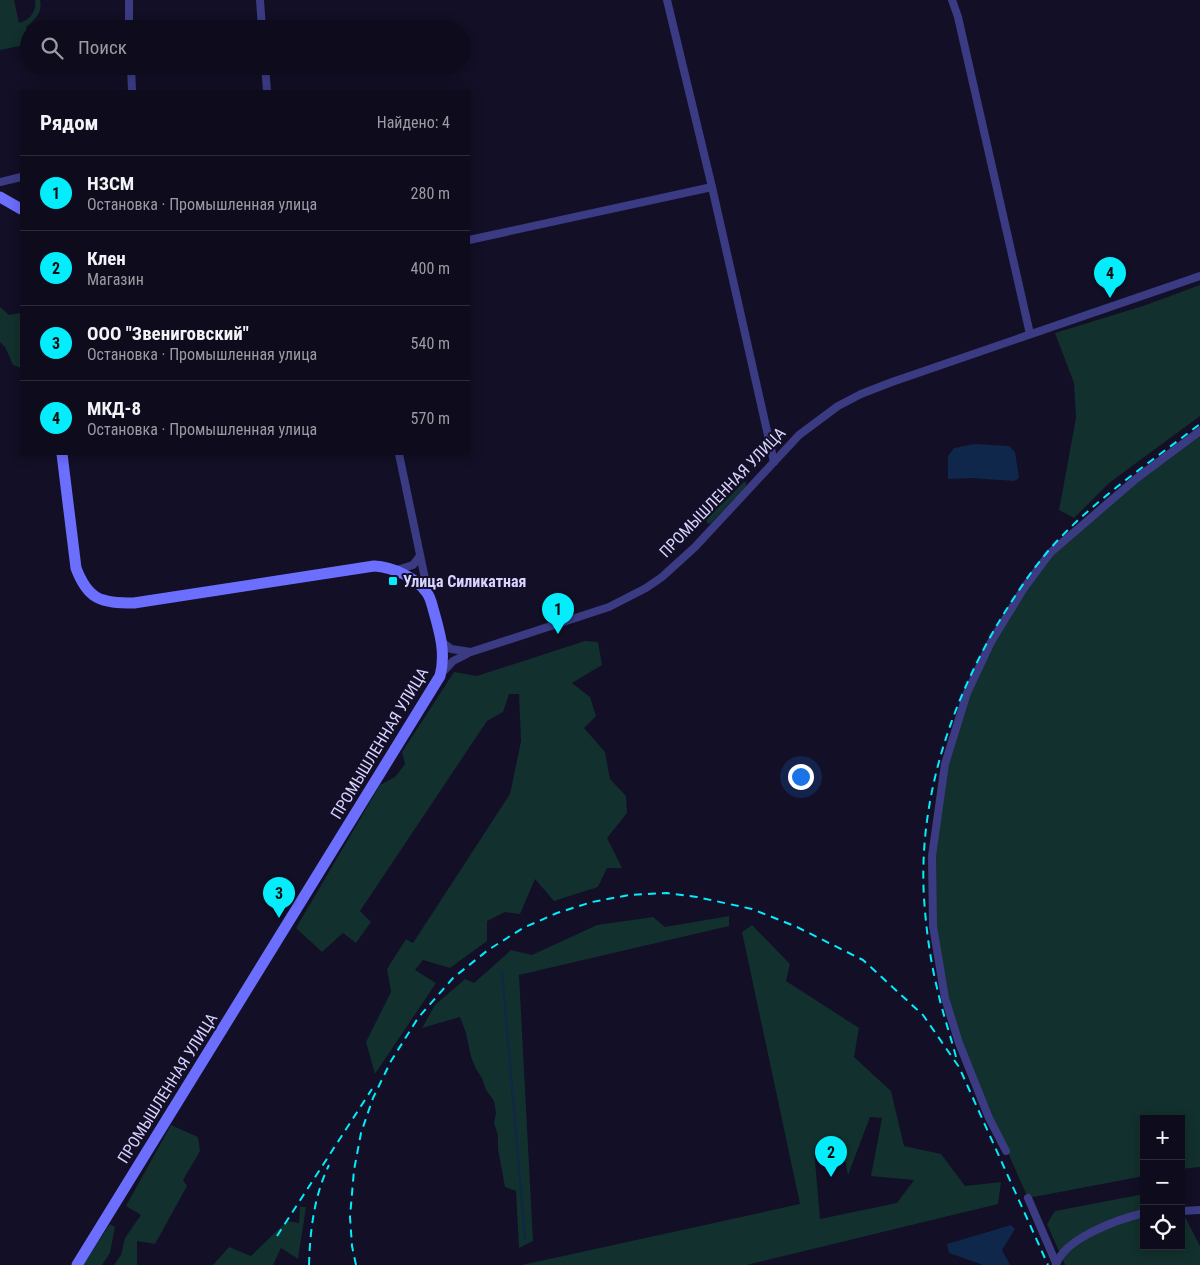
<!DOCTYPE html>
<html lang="ru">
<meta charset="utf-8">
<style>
:root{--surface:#0e0b1c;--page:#171425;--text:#f1f3f6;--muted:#9b9ba3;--line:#2e2b3b;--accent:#03edfc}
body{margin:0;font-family:"Roboto Condensed",sans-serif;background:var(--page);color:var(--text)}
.controls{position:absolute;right:15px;bottom:15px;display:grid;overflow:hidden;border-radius:0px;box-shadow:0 2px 12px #0003}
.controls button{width:45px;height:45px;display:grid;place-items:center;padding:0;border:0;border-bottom:1px solid var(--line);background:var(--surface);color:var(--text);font:25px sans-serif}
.you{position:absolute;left:800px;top:776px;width:18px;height:18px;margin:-12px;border:4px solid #fff;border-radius:50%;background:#1a73e8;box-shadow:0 0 0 8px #1a73e833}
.badge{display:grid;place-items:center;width:32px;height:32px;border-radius:50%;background:var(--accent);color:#111;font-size:16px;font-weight:700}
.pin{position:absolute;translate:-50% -41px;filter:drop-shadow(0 1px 2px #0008)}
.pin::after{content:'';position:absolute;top:26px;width:18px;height:15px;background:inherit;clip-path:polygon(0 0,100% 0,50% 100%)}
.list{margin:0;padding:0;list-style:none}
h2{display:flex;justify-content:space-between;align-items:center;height:65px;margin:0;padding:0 20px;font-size:21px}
h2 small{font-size:16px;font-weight:400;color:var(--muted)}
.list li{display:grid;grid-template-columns:32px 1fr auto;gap:15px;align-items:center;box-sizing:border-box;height:75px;padding:0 20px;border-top:1px solid var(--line)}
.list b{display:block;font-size:19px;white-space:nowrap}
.list p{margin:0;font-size:16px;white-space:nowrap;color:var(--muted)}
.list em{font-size:16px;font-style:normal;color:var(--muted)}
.icon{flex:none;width:28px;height:28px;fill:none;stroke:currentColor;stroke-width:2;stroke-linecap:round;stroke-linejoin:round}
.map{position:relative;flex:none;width:1200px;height:1265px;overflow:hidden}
.search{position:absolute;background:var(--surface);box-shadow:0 2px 12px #0003;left:20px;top:20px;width:450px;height:55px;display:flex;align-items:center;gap:12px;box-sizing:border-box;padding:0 18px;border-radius:28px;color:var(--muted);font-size:19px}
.panel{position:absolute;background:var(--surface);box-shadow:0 2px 12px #0003;left:20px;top:90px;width:450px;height:365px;border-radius:0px}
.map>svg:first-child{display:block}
</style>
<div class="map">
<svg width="1200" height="1265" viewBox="0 0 1200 1265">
<rect width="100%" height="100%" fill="#120f26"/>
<g fill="#12302d" fill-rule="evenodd">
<path d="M0,0H14L19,23C30,20 37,11 35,0H40C43,12 35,20 26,27L29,44L0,50Z"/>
<polygon points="1200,285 1200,416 1109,483 1074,518 1059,510 1076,418 1074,383 1055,333 1146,305"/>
<polygon points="0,307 9,315 21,313 21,368 13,365 5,347 0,342"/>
<polygon points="1200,431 1200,1167 1181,1169 1181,1119 1144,1119 1144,1176 1028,1198 959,1043 933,926 932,856 945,764 967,693 991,642 1050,553"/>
<polygon points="744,482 746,482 746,486 711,523 708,524 706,520"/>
<polygon points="585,641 598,642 602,665 572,683 590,697 596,716 584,728 605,752 610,779 626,796 627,813 607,838 622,868 607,868 598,887 554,901 535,879 520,914 505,912 487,921 487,941 450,968 423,960 415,970 436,983 375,1074 366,1042 391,992 387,969 406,939 413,943 510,794 521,741 519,694 509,694 503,712 487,721 360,911 371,922 356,943 343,933 322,952 296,928 380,785 395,777 405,764 402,752 454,672 477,676"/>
<polygon points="729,916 729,926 519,975 533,1241 519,1248 516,1191 505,1187 498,1149 498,1135 494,1123 496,1113 494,1101 486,1090 482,1078 476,1069 471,1057 466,1033 460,1017 422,1028 435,1005 465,979 474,983 511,950 532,955 597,925 653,917 665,927"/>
<path d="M752,925L790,964L786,981L859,1028L854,1057L891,1091L904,1146L941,1154L965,1186L1001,1182L998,1204L747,1265H522L800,1204L742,932ZM870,1117L882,1118L871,1176L914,1180L897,1203L820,1219L814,1149L844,1154L848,1175Z"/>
<polygon points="171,1125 198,1137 200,1151 183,1180 187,1186 155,1244 137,1241 137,1265 114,1265 121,1255 125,1238 141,1215 126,1206"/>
<polygon points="1144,1194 1144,1246 1181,1246 1181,1214 1184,1215 1200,1246 1200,1265 1065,1265 1047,1224 1055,1211"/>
<polygon points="300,1207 306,1207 298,1259 281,1248 273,1265 213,1265 229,1247 251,1256 287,1221 299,1223"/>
<polygon points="110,1224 115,1227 110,1253 102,1265 83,1265"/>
</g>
<g fill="#0f274a">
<polygon points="975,444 1009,446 1015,452 1019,477 1018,479 1014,481 971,478 949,479 948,478 948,456 954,448"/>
<polygon points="1011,1225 1015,1229 1002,1250 1010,1265 983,1265 949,1253 947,1244"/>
</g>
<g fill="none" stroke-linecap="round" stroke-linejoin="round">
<polyline stroke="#0f274a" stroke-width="2" points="502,971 525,1239"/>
<g stroke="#3b3b84" stroke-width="8">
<polyline points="129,0 129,29"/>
<polyline points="260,0 262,29"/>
<polyline points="667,0 712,187 774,462"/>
<polyline points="952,0 958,17 1030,334"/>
<polyline points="131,66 132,91"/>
<polyline points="265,66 267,91"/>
<polyline points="0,182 21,177"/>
<polyline points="469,240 712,187"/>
<polyline points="399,454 428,593"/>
<polyline points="397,570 413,565 420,556"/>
<polyline points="442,642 451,649 471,652 609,607 646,588 662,577 695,547 799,435 838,406 861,394 892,382 1200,276"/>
<polyline points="441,674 453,661 467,654"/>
<polyline points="1006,1151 989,1118 959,1043 945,998 933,926 932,856 945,764 967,693 991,642 1024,588 1050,553 1137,478 1200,431"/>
<polyline points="1028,1198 1056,1263"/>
<polyline points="1181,1211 1200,1210"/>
<path d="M1056,1265C1064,1238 1119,1219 1144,1213"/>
</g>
<g stroke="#6c6efe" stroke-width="11">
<polyline points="0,197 21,209"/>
<path d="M62,454L76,568C88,600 101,603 134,603L374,566C392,567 416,577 427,593C431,598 432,606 434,612C440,633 446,654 440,676L77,1265"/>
</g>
<g stroke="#03edfc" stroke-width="2" stroke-dasharray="8 6" stroke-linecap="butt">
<path d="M956,1057C950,1034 942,1011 937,988C930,959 926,928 924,898C918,798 952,699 1003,615C1020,588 1037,562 1059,539C1101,495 1152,461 1200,424"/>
<polyline points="277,1236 372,1089"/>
<path d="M309,1265C310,1231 314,1196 329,1165"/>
<polyline points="356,1265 352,1246 350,1217 354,1170 361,1133 373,1098 391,1061 418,1018 453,978 488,950 523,928 557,913 592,902 629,895 667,893 697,897 752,909 797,927 863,960 923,1015 959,1067 1048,1265"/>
</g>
</g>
<rect fill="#03edfc" stroke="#120f26" stroke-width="2" x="388" y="576" width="10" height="10" rx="2.5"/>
<g text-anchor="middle" stroke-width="4" stroke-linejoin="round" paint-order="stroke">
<g font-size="16" fill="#d8d4ff" stroke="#120f26">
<text transform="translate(722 492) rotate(-46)" y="6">ПРОМЫШЛЕННАЯ УЛИЦА</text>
<text transform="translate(379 743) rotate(-59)" y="6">ПРОМЫШЛЕННАЯ УЛИЦА</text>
<text transform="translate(167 1088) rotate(-58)" y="6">ПРОМЫШЛЕННАЯ УЛИЦА</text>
</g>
<g font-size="16" font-weight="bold" fill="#d8d4ff" stroke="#120f26" text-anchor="start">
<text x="403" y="587">Улица Силикатная</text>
</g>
</g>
</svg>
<div class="controls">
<button>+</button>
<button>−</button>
<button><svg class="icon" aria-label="locate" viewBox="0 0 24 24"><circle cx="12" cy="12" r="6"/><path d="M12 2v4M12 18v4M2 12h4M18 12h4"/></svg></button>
</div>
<div class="you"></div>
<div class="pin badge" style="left:558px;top:634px">1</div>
<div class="pin badge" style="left:831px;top:1177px">2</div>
<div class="pin badge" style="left:279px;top:918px">3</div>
<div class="pin badge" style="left:1110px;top:298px">4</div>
<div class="search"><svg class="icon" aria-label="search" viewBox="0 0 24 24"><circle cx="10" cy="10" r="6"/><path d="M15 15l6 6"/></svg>Поиск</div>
<section class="panel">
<h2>Рядом<small>Найдено: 4</small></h2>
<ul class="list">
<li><span class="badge">1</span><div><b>НЗСМ</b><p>Остановка · Промышленная улица</p></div><em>280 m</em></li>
<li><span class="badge">2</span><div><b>Клен</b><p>Магазин</p></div><em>400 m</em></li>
<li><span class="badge">3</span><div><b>ООО &quot;Звениговский&quot;</b><p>Остановка · Промышленная улица</p></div><em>540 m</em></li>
<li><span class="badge">4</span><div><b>МКД-8</b><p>Остановка · Промышленная улица</p></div><em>570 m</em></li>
</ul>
</section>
</div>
